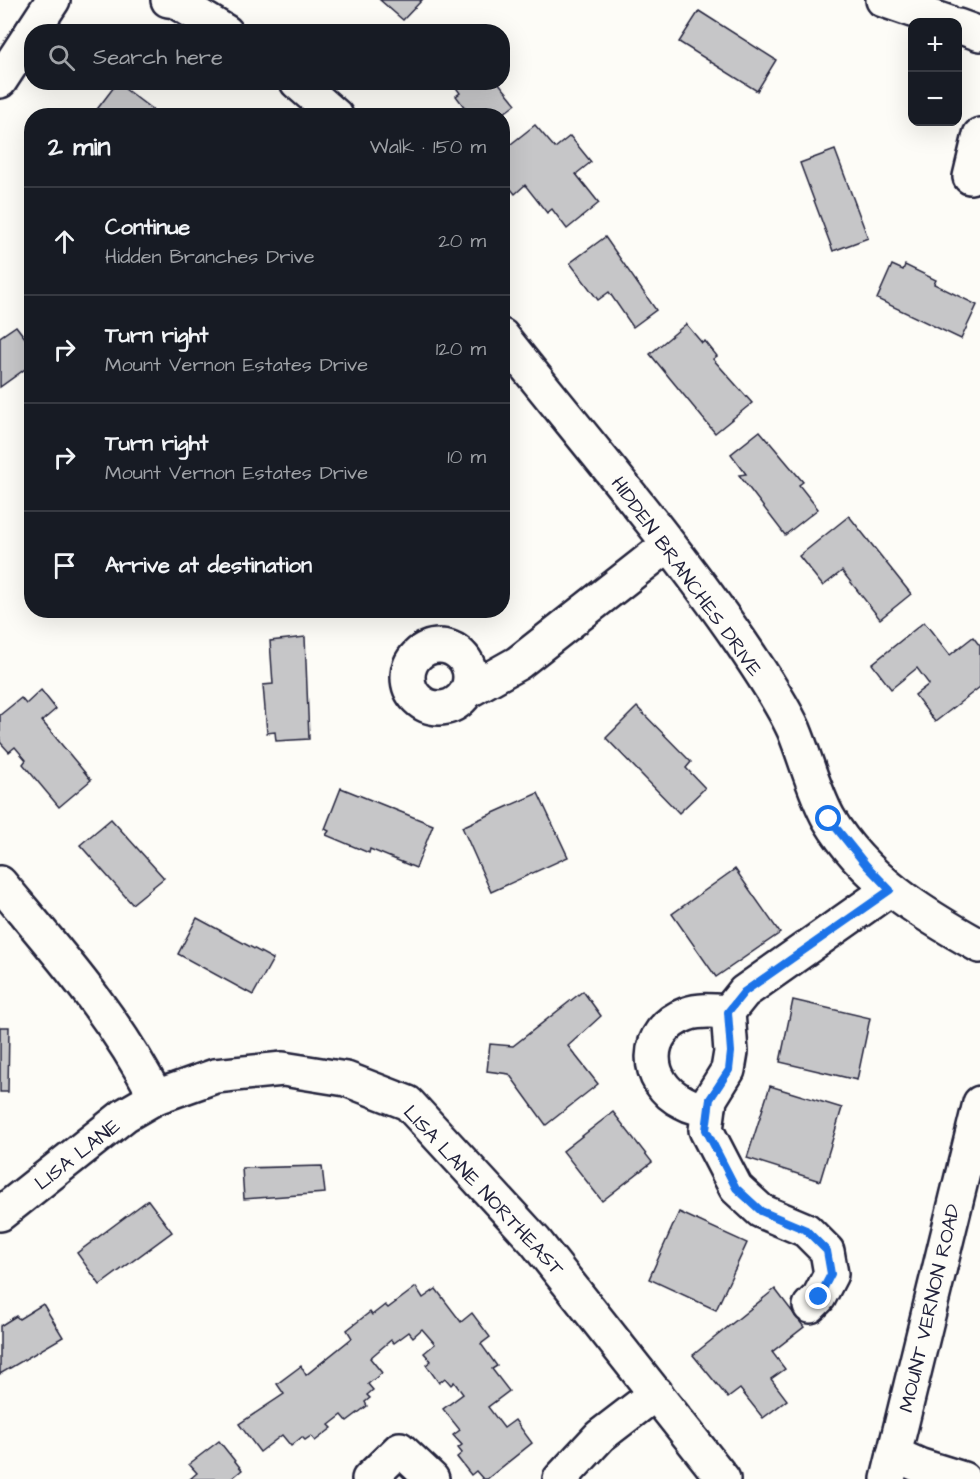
<!DOCTYPE html>
<meta charset="utf-8">
<style>
:root{--surface:#171b24;--page:#20242c;--text:#f1f3f6;--muted:#9ea1a6;--line:#363941}
body{margin:0;font-family:"Architects Daughter",sans-serif;background:var(--page);color:var(--text)}
.controls{position:absolute;right:18px;top:18px;display:grid;overflow:hidden;border-radius:12px;box-shadow:0 6px 24px #0002}
.controls button{width:54px;height:54px;display:grid;place-items:center;padding:0;border:0;border-bottom:2px solid var(--line);background:var(--surface);color:var(--text);font:30px sans-serif}
.stop{position:absolute;width:18px;height:18px;margin:-14px;border:4px solid #1a73e8;border-radius:50%;background:#fff}
.stop.end{background:#1a73e8;border-color:#fff;box-shadow:0 2px 6px #0008}
.list{margin:0;padding:0;list-style:none}
h2{display:flex;justify-content:space-between;align-items:center;height:78px;margin:0;padding:0 24px;font-size:26px}
h2 small{font-size:20px;font-weight:400;color:var(--muted)}
.list li{display:grid;grid-template-columns:39px 1fr auto;gap:18px;align-items:center;box-sizing:border-box;height:108px;padding:0 24px;border-top:2px solid var(--line)}
.list b{display:block;font-size:22px;white-space:nowrap}
.list p{margin:0;font-size:20px;white-space:nowrap;color:var(--muted)}
.list em{font-size:20px;font-style:normal;color:var(--muted)}
.icon{flex:none;width:33px;height:33px;fill:none;stroke:currentColor;stroke-width:2;stroke-linecap:round;stroke-linejoin:round}
.map{position:relative;flex:none;width:980px;height:1479px;overflow:hidden}
.search{position:absolute;background:var(--surface);box-shadow:0 6px 24px #0002;left:24px;top:24px;width:486px;height:66px;display:flex;align-items:center;gap:15px;box-sizing:border-box;padding:0 21px;border-radius:24px;color:var(--muted);font-size:22px}
.panel{position:absolute;background:var(--surface);box-shadow:0 6px 24px #0002;left:24px;top:108px;width:486px;height:510px;border-radius:24px}
.map>svg:first-child{display:block}
</style>
<div class="map">
<svg width="980" height="1479" viewBox="0 0 980 1479">
<rect width="100%" height="100%" fill="#fdfcf7"/>
<filter id="ink" filterUnits="userSpaceOnUse"><feTurbulence type="fractalNoise" baseFrequency=".0167" numOctaves="2"/><feDisplacementMap in="SourceGraphic" scale="12" xChannelSelector="R" yChannelSelector="G"/><feConvolveMatrix kernelMatrix="1 2 1 2 8 2 1 2 1" color-interpolation-filters="sRGB"/></filter>
<g filter="url(#ink)">
<g fill="#c6c6c8" stroke="#22223b" stroke-width="1.5">
<polygon points="380,0 422,0 403,20"/>
<polygon points="699,11 776,60 757,91 679,42"/>
<polygon points="452,82 498,82 516,104 500,116 471,116 456,96 460,93"/>
<polygon points="117,83 161,116 99,116 95,112"/>
<polygon points="535,125 555,148 570,136 591,162 576,174 599,203 567,229 552,209 547,213 525,185 515,194 502,178 502,151"/>
<polygon points="835,150 868,238 833,251 800,163"/>
<polygon points="605,237 656,310 633,327 609,292 598,300 570,263"/>
<polygon points="892,265 903,270 905,265 936,280 934,284 977,305 961,339 877,299"/>
<polygon points="686,324 702,343 705,341 717,356 713,359 752,403 715,433 650,354"/>
<polygon points="16,326 32,347 32,364 0,387 0,337"/>
<polygon points="760,431 803,482 799,485 818,509 785,535 739,475 746,474 731,454"/>
<polygon points="849,516 911,594 880,619 842,571 823,586 799,556"/>
<polygon points="924,622 950,655 973,637 980,646 980,687 935,722 915,695 929,684 917,668 891,689 872,664"/>
<polygon points="305,637 309,739 276,741 275,732 267,733 263,685 273,684 270,641"/>
<polygon points="41,690 56,709 42,721 91,780 59,807 23,764 26,760 15,747 9,752 0,742 0,715 21,698 26,704"/>
<polygon points="637,707 691,762 686,768 705,788 679,813 606,738"/>
<polygon points="341,788 433,825 416,868 370,849 369,853 326,835 329,831 325,829"/>
<polygon points="538,793 568,857 491,892 462,827"/>
<polygon points="111,819 164,878 132,904 80,845"/>
<polygon points="735,869 780,933 716,977 672,914"/>
<polygon points="197,918 273,959 253,995 178,954"/>
<polygon points="583,991 601,1016 568,1046 598,1084 546,1125 509,1074 487,1071 490,1044 513,1046"/>
<polygon points="793,1000 870,1018 857,1080 780,1062"/>
<polygon points="0,1027 9,1027 8,1092 0,1092"/>
<polygon points="770,1086 842,1108 820,1181 747,1158"/>
<polygon points="613,1112 652,1162 602,1201 563,1151"/>
<polygon points="322,1166 325,1193 244,1199 242,1168"/>
<polygon points="148,1200 172,1232 100,1285 77,1253"/>
<polygon points="679,1212 747,1243 716,1310 649,1279"/>
<polygon points="416,1287 423,1298 436,1289 461,1322 472,1313 490,1337 481,1344 497,1366 492,1369 509,1391 488,1407 504,1428 515,1420 532,1443 487,1479 483,1479 476,1471 471,1475 457,1457 462,1453 458,1448 462,1445 453,1435 460,1430 443,1409 463,1394 454,1382 451,1385 445,1378 439,1383 426,1365 431,1361 424,1353 435,1344 422,1329 413,1337 409,1332 394,1343 391,1340 370,1358 382,1373 368,1384 373,1390 367,1395 370,1398 365,1402 367,1406 347,1421 342,1415 329,1425 332,1428 315,1441 311,1436 305,1440 302,1437 291,1446 282,1435 260,1452 239,1424 284,1394 277,1384 301,1366 306,1375 352,1338 347,1330 370,1312 372,1315 385,1305 388,1308"/>
<polygon points="775,1289 804,1327 772,1352 785,1369 771,1379 787,1400 763,1418 740,1389 728,1398 693,1355"/>
<polygon points="43,1304 63,1337 0,1374 0,1326 16,1316 19,1319"/>
<polygon points="219,1441 242,1470 231,1479 190,1479 197,1473 189,1464"/>
</g>
<g fill="none" stroke-linecap="round" stroke-linejoin="round">
<g stroke="#22223b" stroke-width="38">
<g id="minor">
<polyline points="168,0 175,1 226,32"/>
<polyline points="883,0 947,22"/>
<polyline points="958,26 980,34"/>
<polyline points="32,32 53,0"/>
<polyline points="0,81 32,32"/>
<polyline points="297,82 336,116"/>
<polyline points="970,177 980,135"/>
<path d="M502,336C582,437 667,535 740,641C757,666 782,703 794,730C806,759 814,792 829,819C864,878 922,914 980,946"/>
<circle cx="439" cy="677" r="31"/>
<polyline points="468,691 518,663 668,545"/>
<path d="M0,883C58,953 114,1015 156,1097"/>
<path d="M709,1106C701,1110 690,1106 683,1102C643,1082 642,1030 687,1014C700,1009 715,1011 728,1012"/>
<polyline points="0,1214 125,1115 156,1097 215,1076 283,1069 346,1079 408,1103 535,1241 723,1479"/>
<polyline points="810,1306 819,1297 831,1274 827,1251 806,1230 761,1211 736,1188 706,1130 710,1099 728,1070 731,1052 728,1012 744,992 890,889"/>
<polyline points="894,1454 921,1466 963,1479"/>
<polyline points="369,1479 400,1449 432,1479"/>
<polyline points="560,1479 600,1436 656,1393"/>
<polyline points="888,1479 980,1103"/>
</g>
</g>
<use href="#minor" stroke="#fdfcf7" stroke-width="33"/>
</g>
</g>
<g fill="none" stroke-linecap="round" stroke-linejoin="round" filter="url(#ink)">
<polyline stroke="#1a73e8" stroke-width="8" points="819,1297 831,1274 827,1251 806,1230 761,1211 736,1188 706,1130 710,1099 729,1070 731,1052 728,1012 744,992 890,890 866,865 829,819"/>
</g>
<g text-anchor="middle" stroke-width="6" stroke-linejoin="round" paint-order="stroke">
<g font-size="20" fill="#22223b" stroke="#fdfcf7">
<text transform="translate(687 576) rotate(54)" y="7">HIDDEN BRANCHES DRIVE</text>
<text transform="translate(77 1154) rotate(-38)" y="7">LISA LANE</text>
<text transform="translate(484 1190) rotate(47)" y="7">LISA LANE NORTHEAST</text>
<text transform="translate(929 1308) rotate(-77)" y="7">MOUNT VERNON ROAD</text>
</g>
</g>
</svg>
<div class="controls">
<button>+</button>
<button>−</button>
</div>
<div class="stop" style="left:829px;top:819px"></div>
<div class="stop end" style="left:819px;top:1297px"></div>
<div class="search"><svg class="icon" aria-label="search" viewBox="0 0 24 24"><circle cx="10" cy="10" r="6"/><path d="M15 15l6 6"/></svg>Search here</div>
<section class="panel">
<h2>2 min<small>Walk · 150 m</small></h2>
<ul class="list">
<li><svg class="icon" aria-label="ahead" viewBox="0 0 24 24"><path d="M12 20V5M6 11l6-6 6 6"/></svg><div><b>Continue</b><p>Hidden Branches Drive</p></div><em>20 m</em></li>
<li><svg class="icon" aria-label="right" viewBox="0 0 24 24"><path d="M7 20v-9h11M14 6l5 5-5 5"/></svg><div><b>Turn right</b><p>Mount Vernon Estates Drive</p></div><em>120 m</em></li>
<li><svg class="icon" aria-label="right" viewBox="0 0 24 24"><path d="M7 20v-9h11M14 6l5 5-5 5"/></svg><div><b>Turn right</b><p>Mount Vernon Estates Drive</p></div><em>10 m</em></li>
<li><svg class="icon" aria-label="arrive" viewBox="0 0 24 24"><path d="M6 21V4h12l-3 4 3 4H6"/></svg><div><b>Arrive at destination</b></div></li>
</ul>
</section>
</div>
